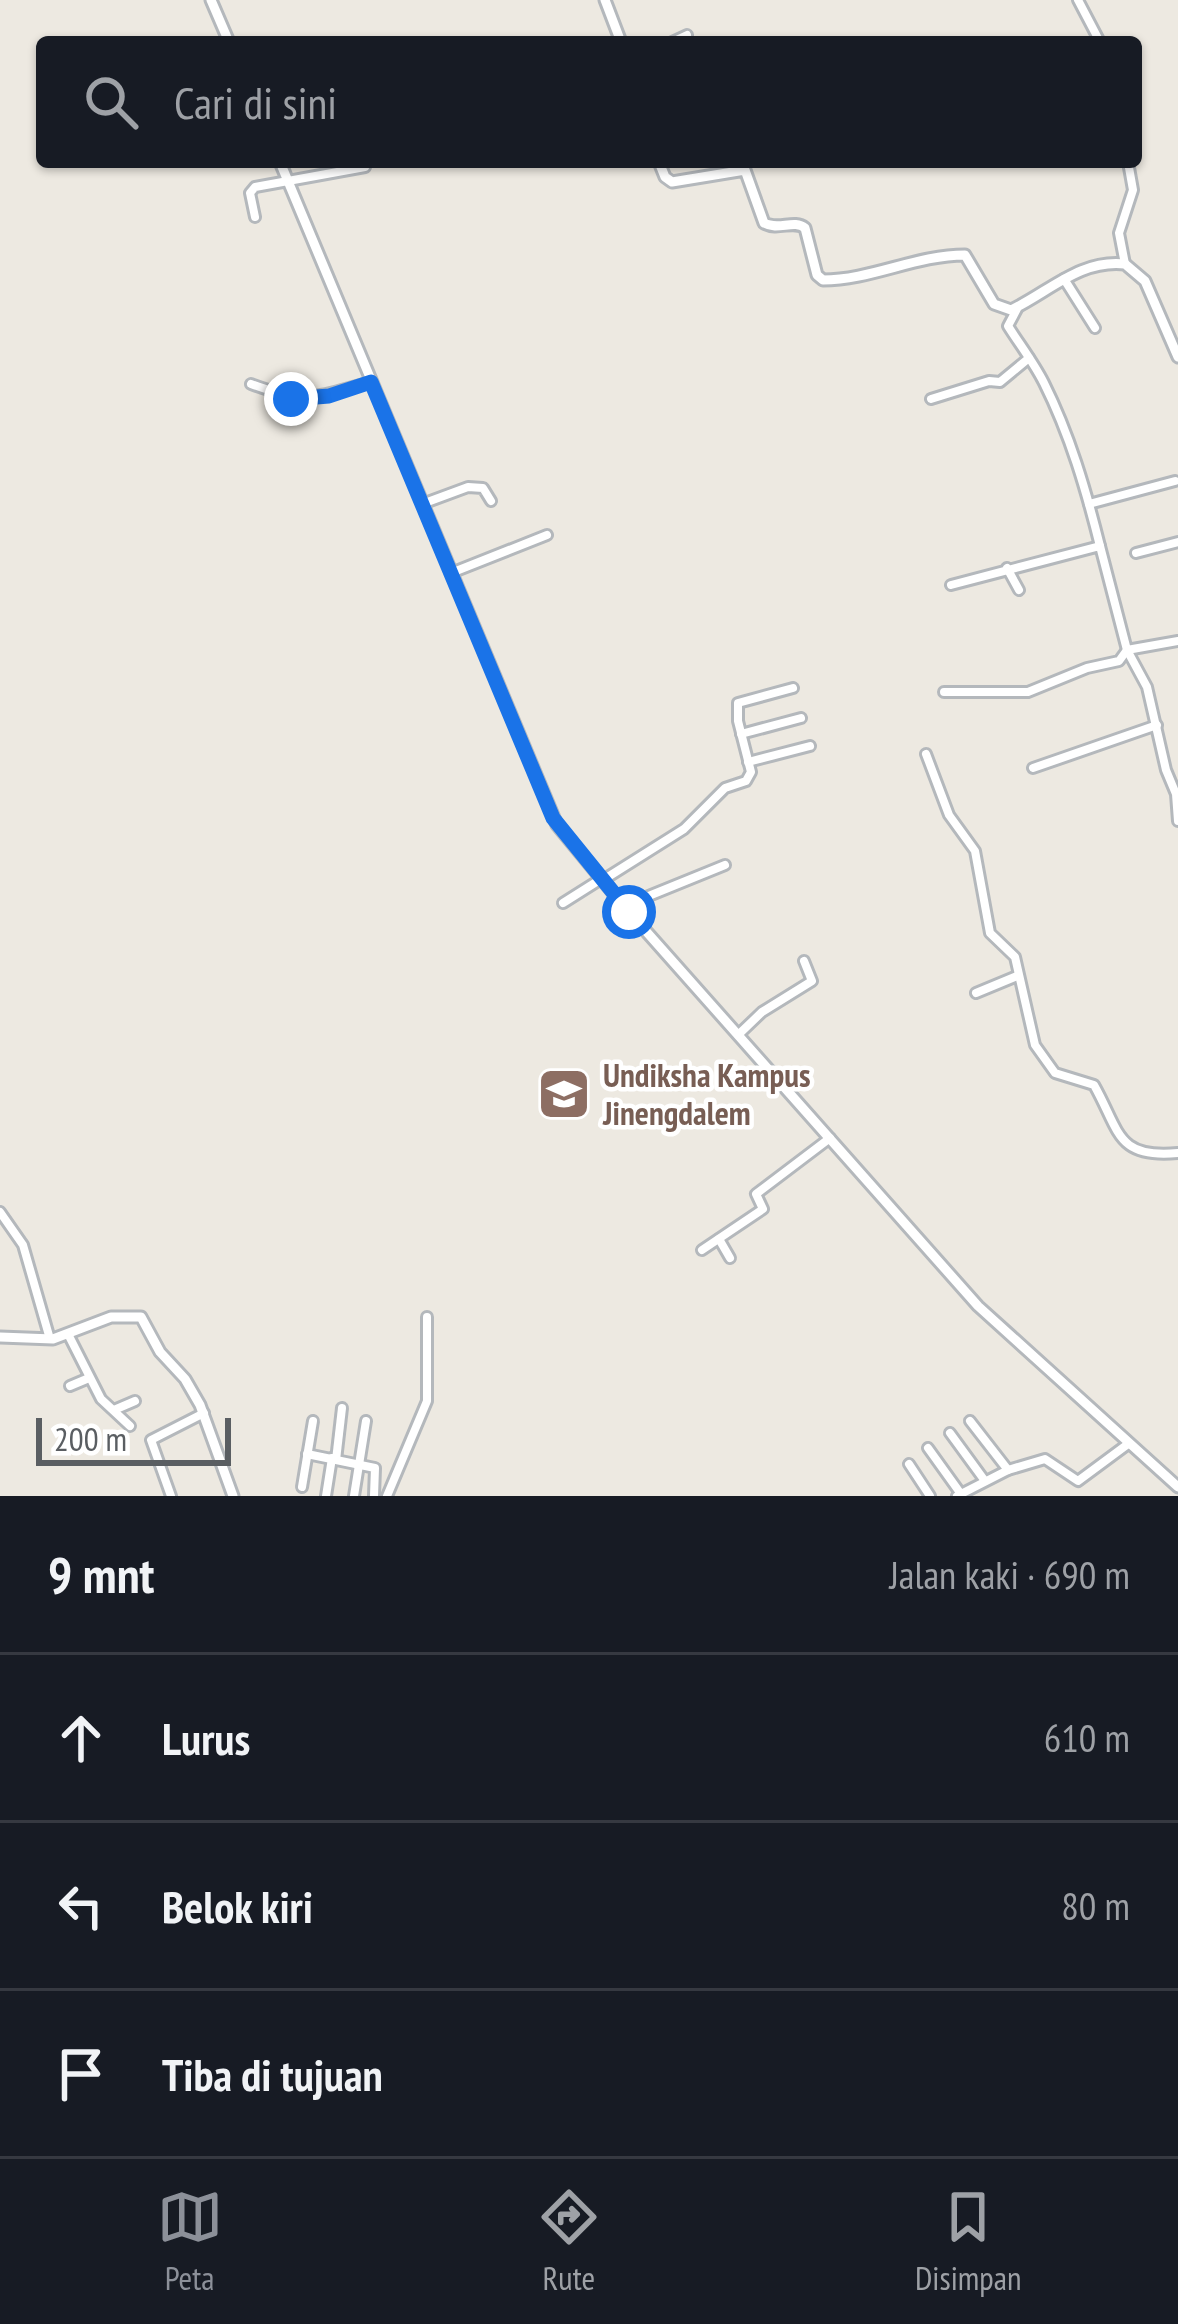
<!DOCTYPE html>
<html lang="id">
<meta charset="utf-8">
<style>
:root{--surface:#171b24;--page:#20242c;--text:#f1f3f6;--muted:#9ea1a6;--line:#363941;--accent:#8c9099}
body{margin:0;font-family:"PT Sans Narrow",sans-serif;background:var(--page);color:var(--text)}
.scale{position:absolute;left:36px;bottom:30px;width:195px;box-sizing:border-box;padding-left:12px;border:6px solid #5a5e62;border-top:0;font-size:33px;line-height:42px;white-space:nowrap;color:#5a5e62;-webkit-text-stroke:9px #fff;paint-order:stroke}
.stop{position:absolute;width:36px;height:36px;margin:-27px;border:9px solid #1a73e8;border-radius:50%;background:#fff}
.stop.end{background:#1a73e8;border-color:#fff;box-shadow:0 3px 12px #0008}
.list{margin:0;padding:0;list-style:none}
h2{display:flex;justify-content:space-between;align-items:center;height:156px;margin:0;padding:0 48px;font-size:51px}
h2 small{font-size:39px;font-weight:400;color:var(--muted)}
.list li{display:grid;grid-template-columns:78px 1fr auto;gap:36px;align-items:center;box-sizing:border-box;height:168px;padding:0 48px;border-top:3px solid var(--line)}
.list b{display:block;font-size:45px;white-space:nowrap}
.list em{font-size:39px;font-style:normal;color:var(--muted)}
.icon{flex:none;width:66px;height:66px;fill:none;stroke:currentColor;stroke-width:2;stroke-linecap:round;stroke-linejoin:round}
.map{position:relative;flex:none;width:1178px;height:1496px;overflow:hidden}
.search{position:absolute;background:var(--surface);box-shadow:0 3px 9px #0004;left:36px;right:36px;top:36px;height:132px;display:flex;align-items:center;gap:30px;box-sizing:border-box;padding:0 42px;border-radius:12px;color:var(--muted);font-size:45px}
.sheet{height:660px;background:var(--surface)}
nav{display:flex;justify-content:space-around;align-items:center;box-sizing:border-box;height:168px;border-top:3px solid var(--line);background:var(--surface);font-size:33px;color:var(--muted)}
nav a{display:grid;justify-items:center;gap:6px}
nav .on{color:var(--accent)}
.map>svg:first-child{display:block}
</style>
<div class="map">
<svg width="1178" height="1496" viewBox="0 0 1178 1496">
<rect width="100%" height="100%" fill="#ede9e1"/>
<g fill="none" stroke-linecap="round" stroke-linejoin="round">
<g stroke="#b4b8bc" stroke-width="14">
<g id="minor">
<polyline points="1078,0 1100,42"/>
<polyline points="672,42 687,35"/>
<polyline points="255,217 250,193 255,187 365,167"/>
<polyline points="1125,264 1119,233 1133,190 1128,162"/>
<polyline points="1064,279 1095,328"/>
<path d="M1017,309L1008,326C1020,345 1034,363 1044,383C1070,435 1086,490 1100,546"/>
<path d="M251,384C307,405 317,396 371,382"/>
<polyline points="931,399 989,381 1000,382 1029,358"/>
<polyline points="422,504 468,487 483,488 491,501"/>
<polyline points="1089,504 1175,481"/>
<polyline points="1136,553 1178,542"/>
<polyline points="1007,568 1019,590"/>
<polyline points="451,573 547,535"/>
<polyline points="951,585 1100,546 1127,650 1147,687 1166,770 1176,794 1178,821"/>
<polyline points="944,692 1028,692 1087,668 1119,661 1127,650 1178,641"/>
<polyline points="741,734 801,718"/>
<path d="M926,754L949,815L975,851L990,933L1015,957L1035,1045L1055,1073L1094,1085C1120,1131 1116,1159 1178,1153"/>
<polyline points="748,762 810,746"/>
<polyline points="1033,768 1157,725"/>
<polyline points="603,880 684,829 725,788 746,781 751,772 738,721 738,703 793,688"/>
<polyline points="563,903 601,879"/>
<polyline points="624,906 725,865"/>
<polyline points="976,993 1017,976"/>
<polyline points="738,1035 762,1012 812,981 804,961"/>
<polyline points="0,1212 23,1245 50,1339"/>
<polyline points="719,1239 730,1258"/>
<polyline points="702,1250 763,1209 756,1194 830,1138"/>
<polyline points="68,1334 101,1399 130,1426"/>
<polyline points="70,1386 89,1378"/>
<polyline points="114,1410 135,1401"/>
<polyline points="970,1421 1008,1470"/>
<polyline points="950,1433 985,1481"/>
<polyline points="928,1448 961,1494"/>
<polyline points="307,1454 375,1468 374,1496"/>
<polyline points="336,1460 342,1408"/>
<polyline points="909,1464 930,1496"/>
<polyline points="302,1487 313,1421"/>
<polyline points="171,1496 151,1440 204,1413"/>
<polyline points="326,1496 332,1458"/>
<polyline points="354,1496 366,1421"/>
<polyline points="387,1496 427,1401 427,1317"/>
<polyline points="957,1496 1008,1470 1045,1459 1078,1481 1128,1444"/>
</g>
</g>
<g stroke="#b4b8bc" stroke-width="15">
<g id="tertiary">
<polyline points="211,0 229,42"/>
<polyline points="605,0 621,42"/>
<polyline points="280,162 557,825 629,912 978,1306 1178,1487"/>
<path d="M659,162L665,177L672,182L745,170L764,223C778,231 794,219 805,228L817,275L823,280C871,280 916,255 965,255L994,304L1011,310C1049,292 1080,259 1125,264L1145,281L1178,357"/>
<polyline points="0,1337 53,1339 111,1317 141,1317 160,1352 185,1379 200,1405 233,1496"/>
</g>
</g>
<use href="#minor" stroke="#fff" stroke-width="8"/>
<use href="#tertiary" stroke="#fff" stroke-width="9"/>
</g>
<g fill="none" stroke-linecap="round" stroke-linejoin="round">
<polyline stroke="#1a73e8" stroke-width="15" points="291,399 329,396 371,382 553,818 629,912"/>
</g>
<defs>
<g id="university-square" transform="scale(2.7)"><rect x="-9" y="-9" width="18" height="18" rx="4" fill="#8d6e63" stroke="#fff"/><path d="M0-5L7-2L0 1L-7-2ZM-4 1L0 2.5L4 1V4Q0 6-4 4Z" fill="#fff"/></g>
</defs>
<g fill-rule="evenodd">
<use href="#university-square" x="564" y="1094"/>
</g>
<g text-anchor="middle" stroke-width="9" stroke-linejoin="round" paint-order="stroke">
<g font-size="33" font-weight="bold" fill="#785e54" stroke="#fff" text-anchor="start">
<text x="603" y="1087">Undiksha Kampus<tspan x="603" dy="38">Jinengdalem</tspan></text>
</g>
</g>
</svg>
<div class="scale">200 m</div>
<div class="stop" style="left:629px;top:912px"></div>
<div class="stop end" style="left:291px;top:399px"></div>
<div class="search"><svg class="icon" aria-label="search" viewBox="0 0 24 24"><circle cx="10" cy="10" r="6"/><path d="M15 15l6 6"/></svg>Cari di sini</div>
</div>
<section class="sheet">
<h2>9 mnt<small>Jalan kaki · 690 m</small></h2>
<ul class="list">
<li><svg class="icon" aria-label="ahead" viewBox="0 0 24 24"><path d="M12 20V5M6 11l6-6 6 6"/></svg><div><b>Lurus</b></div><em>610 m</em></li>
<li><svg class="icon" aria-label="left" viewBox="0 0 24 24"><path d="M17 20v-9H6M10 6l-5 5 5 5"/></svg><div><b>Belok kiri</b></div><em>80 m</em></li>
<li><svg class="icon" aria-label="arrive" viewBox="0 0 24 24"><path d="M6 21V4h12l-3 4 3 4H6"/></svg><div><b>Tiba di tujuan</b></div></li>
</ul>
</section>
<nav>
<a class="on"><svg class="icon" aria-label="map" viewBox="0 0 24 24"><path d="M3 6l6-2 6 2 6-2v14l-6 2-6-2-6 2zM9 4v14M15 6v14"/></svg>Peta</a>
<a><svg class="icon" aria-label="directions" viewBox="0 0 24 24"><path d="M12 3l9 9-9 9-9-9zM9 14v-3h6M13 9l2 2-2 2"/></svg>Rute</a>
<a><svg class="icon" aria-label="saved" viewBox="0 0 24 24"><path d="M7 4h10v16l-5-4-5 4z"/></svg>Disimpan</a>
</nav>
